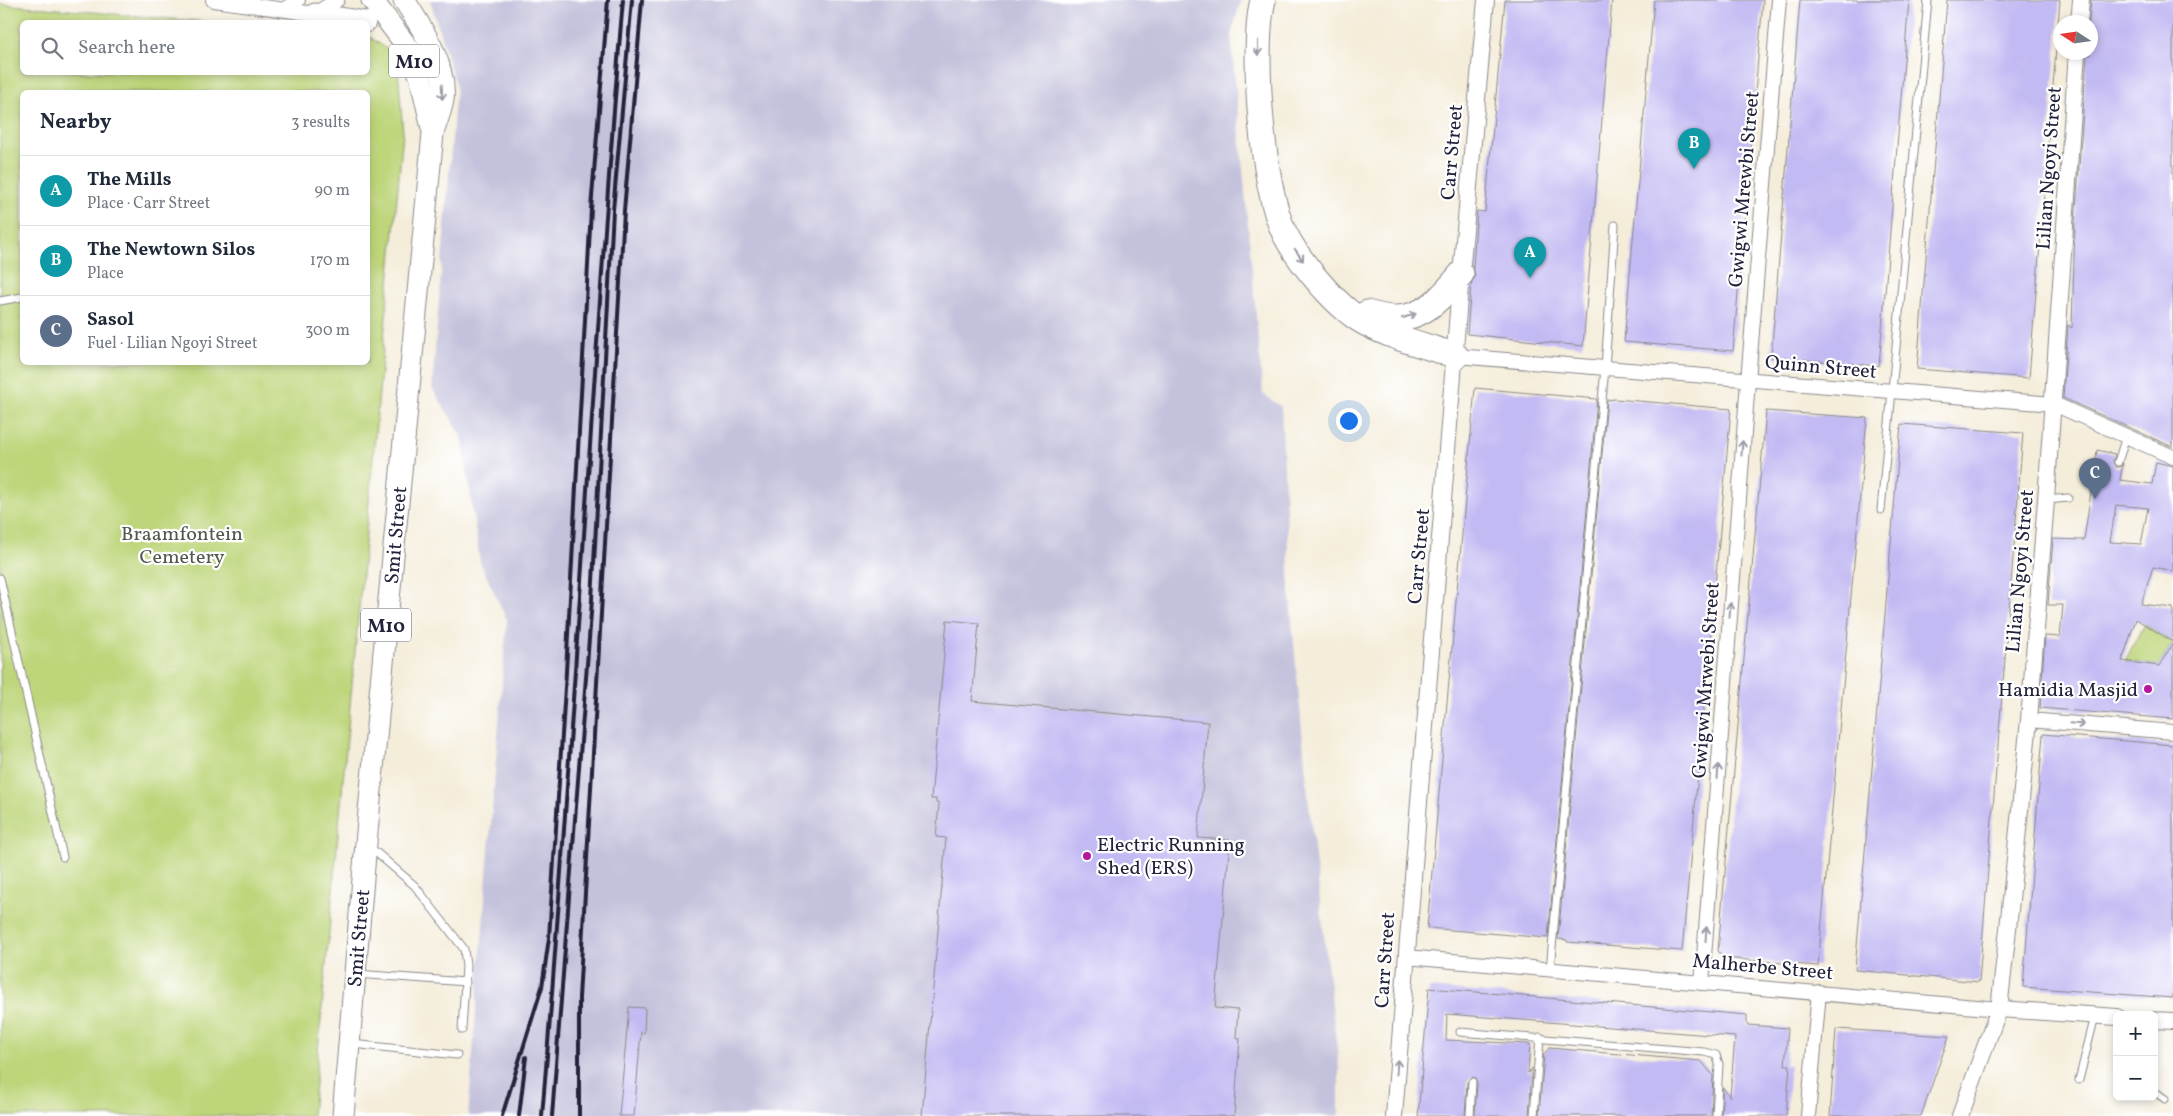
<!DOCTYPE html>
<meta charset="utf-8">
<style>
:root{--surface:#fff;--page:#f6f6f7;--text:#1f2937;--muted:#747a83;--line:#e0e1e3;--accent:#ea580c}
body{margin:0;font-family:Vollkorn,serif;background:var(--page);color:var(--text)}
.controls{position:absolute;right:15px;bottom:15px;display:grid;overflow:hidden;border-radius:8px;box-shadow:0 2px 8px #0003}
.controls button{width:45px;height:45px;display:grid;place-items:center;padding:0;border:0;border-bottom:1px solid var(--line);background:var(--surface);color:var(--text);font:25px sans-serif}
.compass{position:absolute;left:2053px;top:15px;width:45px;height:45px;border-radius:50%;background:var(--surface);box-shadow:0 2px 8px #0003;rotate:282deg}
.you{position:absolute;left:1348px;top:420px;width:18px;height:18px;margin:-12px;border:4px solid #fff;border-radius:50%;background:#1a73e8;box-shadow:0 0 0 8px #1a73e833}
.badge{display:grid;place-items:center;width:32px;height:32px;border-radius:50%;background:var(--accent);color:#fff;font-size:16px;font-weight:700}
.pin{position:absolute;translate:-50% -41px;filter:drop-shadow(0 1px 2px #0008)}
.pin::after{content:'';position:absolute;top:26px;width:18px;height:15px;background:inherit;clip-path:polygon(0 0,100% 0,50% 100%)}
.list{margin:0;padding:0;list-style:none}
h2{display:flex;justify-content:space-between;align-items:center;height:65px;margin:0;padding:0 20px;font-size:21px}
h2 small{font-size:16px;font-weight:400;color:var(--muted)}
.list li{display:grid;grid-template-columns:32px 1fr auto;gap:15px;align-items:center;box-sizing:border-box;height:70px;padding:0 20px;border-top:1px solid var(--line)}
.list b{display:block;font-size:19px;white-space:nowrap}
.list p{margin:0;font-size:16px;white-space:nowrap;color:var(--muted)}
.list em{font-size:16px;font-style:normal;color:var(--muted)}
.icon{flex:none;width:28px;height:28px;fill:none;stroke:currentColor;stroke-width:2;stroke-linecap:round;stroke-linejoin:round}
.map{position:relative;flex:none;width:2173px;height:1116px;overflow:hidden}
.search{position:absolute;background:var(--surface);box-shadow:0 2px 8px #0003;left:20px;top:20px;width:350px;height:55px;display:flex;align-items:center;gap:12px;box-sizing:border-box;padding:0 18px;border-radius:8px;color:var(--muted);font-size:19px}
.panel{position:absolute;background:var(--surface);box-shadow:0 2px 8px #0003;left:20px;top:90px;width:350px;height:275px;border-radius:8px}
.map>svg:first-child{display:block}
</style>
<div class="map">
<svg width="2173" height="1116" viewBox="0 0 2173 1116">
<rect width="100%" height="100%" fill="#fff"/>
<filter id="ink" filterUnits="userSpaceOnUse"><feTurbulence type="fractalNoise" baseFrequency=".02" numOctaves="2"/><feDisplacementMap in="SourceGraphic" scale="10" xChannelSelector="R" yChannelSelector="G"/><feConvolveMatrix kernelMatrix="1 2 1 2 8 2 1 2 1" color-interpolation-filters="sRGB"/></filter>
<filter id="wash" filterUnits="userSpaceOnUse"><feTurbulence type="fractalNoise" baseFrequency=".0096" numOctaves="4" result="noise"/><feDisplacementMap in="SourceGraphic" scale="20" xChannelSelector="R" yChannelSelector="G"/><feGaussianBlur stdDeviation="1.12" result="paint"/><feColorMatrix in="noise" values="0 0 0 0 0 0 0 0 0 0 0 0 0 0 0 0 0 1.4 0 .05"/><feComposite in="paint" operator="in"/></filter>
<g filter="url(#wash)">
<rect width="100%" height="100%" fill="#f4edda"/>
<polygon fill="#c3c1db" points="430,0 1241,0 1231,35 1263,394 1281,407 1291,611 1308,795 1339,1067 1339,1116 468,1116 507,620 480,562 462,436 432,388 456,87"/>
<g fill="#bed57a" stroke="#707c5a" fill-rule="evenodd">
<path d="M0,4L207,22H22V72H368V36L397,56L403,133L312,1116H0ZM22,92H368V362H22Z"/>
<polygon points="2144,624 2173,642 2159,666 2125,661"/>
</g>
<g id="blocks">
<g fill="#c2baf3" fill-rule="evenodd">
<polygon points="1505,0 1612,0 1583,346 1467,334 1471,284 1475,276 1473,266 1477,211 1485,212"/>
<polygon points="1654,0 1763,0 1733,351 1624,342"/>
<polygon points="1800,0 1909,0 1879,366 1771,357"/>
<polygon points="1947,0 2060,0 2029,378 1917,369"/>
<polygon points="2091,0 2173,0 2173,447 2063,398 2068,325 2072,328 2075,223 2087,55 2090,55 2089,22"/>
<polygon points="1475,388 1597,399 1548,938 1427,928"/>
<polygon points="1615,399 1731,409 1682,951 1567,942 1567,940 1558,939 1607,400"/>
<polygon points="1766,411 1867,418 1818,966 1724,958 1718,951"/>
<polygon points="1901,424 2023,433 1979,982 1855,970"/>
<path d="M2097,450L2115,454L2113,463L2116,467H2120L2123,463L2120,480L2152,484L2156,462L2173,466V571L2153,567L2141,604L2173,608V642L2136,619L2122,661L2159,666L2173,643V719L2040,708L2045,636L2060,637L2063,605H2048L2053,539L2084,540ZM2116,505L2148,508L2141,544L2110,542Z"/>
<polygon points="947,620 979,623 972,701 1208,722 1198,838 1230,840 1215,1008 1238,1010 1236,1037 1240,1038 1234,1116 922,1116 946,838 936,837 939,804 936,803 936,799 931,799"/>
<polygon points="2043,734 2173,745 2173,998 2023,987"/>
<polygon points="1429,988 1747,1015 1747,1025 1788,1028 1785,1065 1790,1065 1786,1116 1721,1116 1723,1088 1730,1097 1735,1037 1447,1014 1446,1040 1530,1044 1528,1073 1532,1068 1529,1116 1475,1116 1477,1082 1475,1078 1472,1077 1467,1082 1465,1116 1418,1116"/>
<polygon points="629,1007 645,1008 644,1033 641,1032 634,1116 619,1116"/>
<polygon points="1836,1029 1949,1036 1921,1116 1830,1116"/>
<polygon points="1549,1048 1701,1061 1713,1075 1711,1116 1539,1116 1544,1054"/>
</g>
</g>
</g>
<g filter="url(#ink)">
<use href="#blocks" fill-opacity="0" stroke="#8b888a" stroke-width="1"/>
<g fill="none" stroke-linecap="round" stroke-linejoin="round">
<g stroke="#8b888a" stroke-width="9">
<g id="service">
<polyline points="0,301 22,297"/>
<polyline points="2118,462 2126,436"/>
<polyline points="2047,500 2068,498"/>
<polyline points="1881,510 1928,0"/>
<polyline points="0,578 63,857"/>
<polyline points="370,847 415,886 464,949 466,966 462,1030"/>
<polyline points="1550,970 1605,368 1615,225"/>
<polyline points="356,974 466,982"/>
<polyline points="1460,1032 1704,1052 1716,1055 1719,1064 1716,1116"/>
<polyline points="352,1044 457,1055"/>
<polyline points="2079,1080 2095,1016"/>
<polyline points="2154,1091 2165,1099"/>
<polyline points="1470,1116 1472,1082"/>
<polyline points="1534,1116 1540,1037"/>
</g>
</g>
<g stroke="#8b888a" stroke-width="16">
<g id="minor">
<polyline points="213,0 315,14 337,0"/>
<polyline points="285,9 298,0"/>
<polyline points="1456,356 2054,404 2173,457"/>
<polyline points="2029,720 2173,732"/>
<polyline points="1406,957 1999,1009"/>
<polyline points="1702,983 1748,381 1779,0"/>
<polyline points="1808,1116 1819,992"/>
</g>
</g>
<g stroke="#8b888a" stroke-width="18">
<g id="tertiary">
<polyline points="2079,22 2081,0"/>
<polyline points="1999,1009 2117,1017"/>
<polyline points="2154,1020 2173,1021"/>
<polyline points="1394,1116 1461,274 1486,0"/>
<polyline points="1960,1116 1999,1009 2008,929 2029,720 2046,500 2077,52"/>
</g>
</g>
<g stroke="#8b888a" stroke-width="23">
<g id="primary">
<polyline points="372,0 409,49 420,76 432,128"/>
<polyline points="315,14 365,22"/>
<path d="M343,1116L366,843L433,133C436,123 441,111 443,100C447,65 422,28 404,0"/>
</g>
</g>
<g stroke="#8b888a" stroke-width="27">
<g id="motorway">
<path d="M1263,0C1251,49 1262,187 1284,232C1297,259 1332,301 1357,318C1384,336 1425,345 1456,356"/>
<path d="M1367,313C1375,315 1385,318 1394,318C1424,319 1444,295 1461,274"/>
</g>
</g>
<use href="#service" stroke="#fff" stroke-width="7"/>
<use href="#minor" stroke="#fff" stroke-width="14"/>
<use href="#tertiary" stroke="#fff" stroke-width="16"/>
<use href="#primary" stroke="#fff" stroke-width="21"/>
<use href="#motorway" stroke="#fff" stroke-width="25"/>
<g stroke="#22223b" stroke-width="4">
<polyline points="502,1116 542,987 549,938 566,672 591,209 608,0"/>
<polyline points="519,1116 526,1057"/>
<path d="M542,1116C574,744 591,372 623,0"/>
<polyline points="552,1116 592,600 613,210 632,0"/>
<polyline points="579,1116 579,998 624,211 642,0"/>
</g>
</g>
<defs><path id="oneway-shaft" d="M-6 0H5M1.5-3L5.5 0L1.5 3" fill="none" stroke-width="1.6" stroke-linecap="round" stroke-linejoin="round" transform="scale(1.25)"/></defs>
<g stroke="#9c9ca7">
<use href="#oneway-shaft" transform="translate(1258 48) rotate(90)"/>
<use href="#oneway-shaft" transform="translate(442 92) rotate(88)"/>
<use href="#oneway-shaft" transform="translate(1299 255) rotate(55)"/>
<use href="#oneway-shaft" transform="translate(1409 316) rotate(-17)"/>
<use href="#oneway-shaft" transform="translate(1742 448) rotate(-86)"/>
<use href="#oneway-shaft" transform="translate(1730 610) rotate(-86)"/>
<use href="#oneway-shaft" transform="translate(2077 724) rotate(5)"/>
<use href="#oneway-shaft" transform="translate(1718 772) rotate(-86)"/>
<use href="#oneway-shaft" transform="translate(1706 934) rotate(-86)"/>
<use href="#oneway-shaft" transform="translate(1397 1067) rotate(-86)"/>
</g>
</g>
<g fill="#b5179e" stroke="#fff" stroke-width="2">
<circle cx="2148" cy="689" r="5"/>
<circle cx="1087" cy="856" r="5"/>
</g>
<g text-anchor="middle" stroke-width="4.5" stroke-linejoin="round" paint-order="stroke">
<g fill="#fff" stroke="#646476" stroke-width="1">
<rect x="389" y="44.5" width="50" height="33" rx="4"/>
<rect x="361" y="608.5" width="50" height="33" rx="4"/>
</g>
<g font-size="19" font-weight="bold" fill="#22223b">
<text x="414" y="68">M10</text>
<text x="386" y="632">M10</text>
</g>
<g font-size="20" fill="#22223b" stroke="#fff">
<text transform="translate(1451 152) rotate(-85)" y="7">Carr Street</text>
<text transform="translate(2048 168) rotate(-86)" y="7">Lilian Ngoyi Street</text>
<text transform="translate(1743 189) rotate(-85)" y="7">Gwigwi Mrewbi Street</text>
<text transform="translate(1821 366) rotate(5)" y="7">Quinn Street</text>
<text transform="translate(395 535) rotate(-85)" y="7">Smit Street</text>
<text transform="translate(1418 556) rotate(-85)" y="7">Carr Street</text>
<text transform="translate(2019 571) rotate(-85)" y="7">Lilian Ngoyi Street</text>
<text transform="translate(1705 680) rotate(-86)" y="7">Gwigwi Mrwebi Street</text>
<text transform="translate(358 938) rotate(-85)" y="7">Smit Street</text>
<text transform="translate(1384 960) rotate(-86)" y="7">Carr Street</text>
<text transform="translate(1763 966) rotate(5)" y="7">Malherbe Street</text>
</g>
<g font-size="20" fill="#51584e" stroke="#fff">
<text x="182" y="540">Braamfontein<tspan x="182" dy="23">Cemetery</tspan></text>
</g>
<g font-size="20" fill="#22223b" stroke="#fff" text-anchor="end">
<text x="2138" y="696">Hamidia Masjid</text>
<text x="1097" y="851" text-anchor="start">Electric Running<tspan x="1097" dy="23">Shed (ERS)</tspan></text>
</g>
</g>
</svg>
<div class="controls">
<button>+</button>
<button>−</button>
</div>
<svg class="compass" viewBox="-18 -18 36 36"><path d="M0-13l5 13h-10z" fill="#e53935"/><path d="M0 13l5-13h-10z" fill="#747a83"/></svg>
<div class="you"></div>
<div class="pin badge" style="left:1530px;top:278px;background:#0f9aa8">A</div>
<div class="pin badge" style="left:1694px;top:169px;background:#0f9aa8">B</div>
<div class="pin badge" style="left:2095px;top:499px;background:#5c6f8a">C</div>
<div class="search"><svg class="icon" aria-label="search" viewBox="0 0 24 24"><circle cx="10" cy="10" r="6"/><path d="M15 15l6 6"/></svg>Search here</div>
<section class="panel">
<h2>Nearby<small>3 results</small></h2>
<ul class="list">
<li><span class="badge" style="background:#0f9aa8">A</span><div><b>The Mills</b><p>Place · Carr Street</p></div><em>90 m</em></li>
<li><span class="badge" style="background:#0f9aa8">B</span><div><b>The Newtown Silos</b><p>Place</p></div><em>170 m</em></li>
<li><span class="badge" style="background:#5c6f8a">C</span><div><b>Sasol</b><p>Fuel · Lilian Ngoyi Street</p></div><em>300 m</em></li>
</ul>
</section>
</div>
